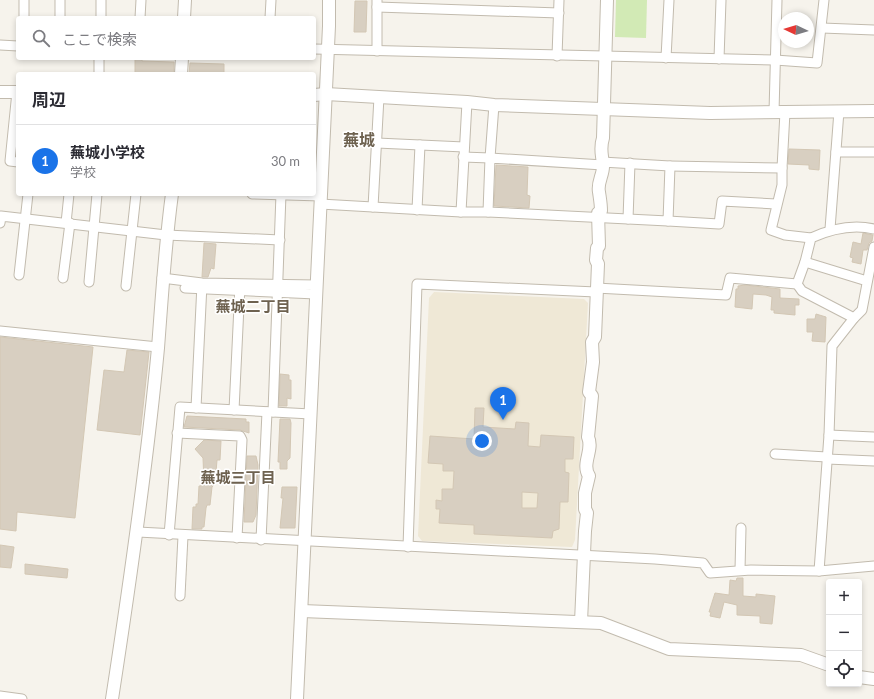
<!DOCTYPE html>
<html lang="ja">
<meta charset="utf-8">
<style>
:root{--surface:#fff;--page:#f7f7f7;--text:#2b2b33;--muted:#7c7c81;--line:#e1e1e2;--accent:#1a73e8}
body{margin:0;font-family:Lato,"Noto Sans JP",sans-serif;background:var(--page);color:var(--text)}
.controls{position:absolute;right:12px;bottom:12px;display:grid;overflow:hidden;border-radius:4px;box-shadow:0 2px 6px #0003}
.controls button{width:36px;height:36px;display:grid;place-items:center;padding:0;border:0;border-bottom:1px solid var(--line);background:var(--surface);color:var(--text);font:20px sans-serif}
.compass{position:absolute;left:778px;top:12px;width:36px;height:36px;border-radius:50%;background:var(--surface);box-shadow:0 2px 6px #0003;rotate:274deg}
.you{position:absolute;left:482px;top:441px;width:14px;height:14px;margin:-10px;border:3px solid #fff;border-radius:50%;background:#1a73e8;box-shadow:0 0 0 6px #1a73e833}
.badge{display:grid;place-items:center;width:26px;height:26px;border-radius:50%;background:var(--accent);color:#fff;font-size:13px;font-weight:700}
.pin{position:absolute;translate:-50% -33px;filter:drop-shadow(0 1px 2px #0008)}
.pin::after{content:'';position:absolute;top:21px;width:14px;height:12px;background:inherit;clip-path:polygon(0 0,100% 0,50% 100%)}
.list{margin:0;padding:0;list-style:none}
h2{display:flex;justify-content:space-between;align-items:center;height:52px;margin:0;padding:0 16px;font-size:17px}
h2 small{font-size:13px;font-weight:400;color:var(--muted)}
.list li{display:grid;grid-template-columns:26px 1fr auto;gap:12px;align-items:center;box-sizing:border-box;height:72px;padding:0 16px;border-top:1px solid var(--line)}
.list b{display:block;font-size:15px;white-space:nowrap}
.list p{margin:0;font-size:13px;white-space:nowrap;color:var(--muted)}
.list em{font-size:13px;font-style:normal;color:var(--muted)}
.icon{flex:none;width:22px;height:22px;fill:none;stroke:currentColor;stroke-width:2;stroke-linecap:round;stroke-linejoin:round}
.map{position:relative;flex:none;width:874px;height:699px;overflow:hidden}
.search{position:absolute;background:var(--surface);box-shadow:0 2px 6px #0003;left:16px;top:16px;width:300px;height:44px;display:flex;align-items:center;gap:10px;box-sizing:border-box;padding:0 14px;border-radius:4px;color:var(--muted);font-size:15px}
.panel{position:absolute;background:var(--surface);box-shadow:0 2px 6px #0003;left:16px;top:72px;width:300px;height:124px;border-radius:4px}
.map>svg:first-child{display:block}
</style>
<div class="map">
<svg width="874" height="699" viewBox="0 0 874 699">
<rect width="100%" height="100%" fill="#f6f3ec"/>
<polygon fill="#efe8d6" points="434,292 584,299 588,303 575,540 572,547 422,541 418,536 429,298"/>
<polygon fill="#d2eab5" points="616,0 647,0 646,38 615,37"/>
<g fill="#d8cfc1" stroke="#d3c7b4" fill-rule="evenodd">
<polygon points="355,1 367,1 366,32 354,32"/>
<polygon points="135,58 142,58 142,61 174,62 174,74 135,74"/>
<polygon points="190,63 224,64 224,74 189,74"/>
<polygon points="789,149 820,150 819,170 809,169 809,165 788,164"/>
<polygon points="496,165 528,167 527,195 530,196 529,208 494,206"/>
<polygon points="863,233 873,235 872,241 869,243 867,250 863,250 861,264 852,262 853,258 850,257 853,242 861,244"/>
<polygon points="204,243 216,244 214,269 211,268 208,277 202,277"/>
<polygon points="745,285 780,289 780,298 799,299 799,305 795,305 795,315 774,313 774,310 771,310 772,297 766,295 753,294 752,309 735,307 736,289 738,289 738,286"/>
<polygon points="816,314 826,317 825,342 812,341 813,332 807,332 807,319 815,319"/>
<polygon points="0,337 93,347 75,518 17,512 16,531 0,529"/>
<polygon points="127,350 149,352 140,435 97,430 104,370 124,372"/>
<polygon points="280,374 289,375 289,380 291,380 291,399 287,398 287,406 279,406"/>
<path d="M475,408H484L483,427L515,429L516,422L529,423L528,446L540,447L541,435L574,437L573,459H565V472L569,473L568,502H560L559,529L553,531L552,538L474,534V525L439,523L440,509H436V500L442,501V489H453L454,471H443V464L428,463L430,436L474,439ZM522,492L538,493L537,508H522Z"/>
<polygon points="187,416 246,419 246,422 249,422 249,433 240,430 184,427"/>
<polygon points="280,419 290,419 291,423 290,458 287,461 287,469 280,469 280,462 278,462"/>
<polygon points="204,440 221,441 220,460 217,460 215,484 212,487 210,505 207,505 206,508 204,527 202,527 202,529 192,529 193,507 196,507 196,504 198,504 199,486 201,486 202,482 204,482 203,458 195,449"/>
<polygon points="247,456 256,456 258,465 256,515 253,522 244,522"/>
<polygon points="282,487 297,487 295,528 280,528 283,498 281,498"/>
<polygon points="0,545 14,547 11,568 0,567"/>
<polygon points="25,564 68,569 67,578 25,574"/>
<polygon points="737,578 743,578 743,596 756,597 756,594 775,596 772,624 760,623 760,616 737,615 737,605 724,602 720,618 710,616 711,612 709,612 715,593 729,595 730,580 736,581"/>
</g>
<g fill="none" stroke-linecap="round" stroke-linejoin="round">
<g stroke="#c2bbae" stroke-width="11">
<g id="minor">
<polyline points="377,0 377,51"/>
<polyline points="377,7 559,13"/>
<polyline points="24,18 24,0"/>
<polyline points="60,18 60,0"/>
<polyline points="101,18 101,0"/>
<polyline points="140,18 141,0"/>
<polyline points="270,18 271,0"/>
<polyline points="822,28 874,30"/>
<polyline points="0,45 18,46"/>
<polyline points="314,49 775,60 817,63 824,0"/>
<polyline points="557,56 559,0"/>
<polyline points="666,58 669,0"/>
<polyline points="719,59 721,0"/>
<polyline points="99,74 99,58"/>
<polyline points="17,92 10,161 18,162"/>
<polyline points="774,112 777,0"/>
<polyline points="377,143 464,147"/>
<polyline points="836,152 874,152"/>
<polyline points="463,157 490,158 494,105"/>
<polyline points="602,162 670,166 668,221 488,212 490,158 603,165"/>
<polyline points="670,166 782,168 785,112"/>
<polyline points="782,168 782,185 771,230 785,235 811,238"/>
<polyline points="252,194 321,196"/>
<polyline points="320,204 461,212 467,102"/>
<polyline points="373,207 379,97"/>
<polyline points="417,210 420,145"/>
<polyline points="461,212 488,212"/>
<polyline points="628,219 630,163"/>
<polyline points="668,221 719,224 722,201 776,204"/>
<polyline points="0,223 1,216 166,235 280,240"/>
<polyline points="66,223 69,194"/>
<polyline points="830,229 839,111"/>
<polyline points="805,262 867,281"/>
<polyline points="19,275 28,194"/>
<polyline points="63,278 70,223"/>
<polyline points="162,278 202,283 316,285"/>
<polyline points="89,282 97,194"/>
<polyline points="797,284 802,291 854,318"/>
<polyline points="126,286 136,194"/>
<polyline points="185,288 316,294"/>
<path d="M596,288L726,295L730,278L797,284L805,262L811,238C831,229 852,224 874,229"/>
<polyline points="0,331 158,347"/>
<polyline points="196,408 202,284"/>
<polyline points="234,410 240,285"/>
<polyline points="273,412 281,194"/>
<polyline points="177,433 240,436 242,440 237,538"/>
<polyline points="829,435 874,437"/>
<polyline points="775,454 827,457"/>
<polyline points="827,459 874,461"/>
<polyline points="138,532 655,559 703,563 710,573 751,570 819,571 874,566"/>
<polyline points="169,535 180,407 311,414"/>
<polyline points="261,540 267,412"/>
<polyline points="408,547 417,284 596,292"/>
<polyline points="740,570 741,528"/>
<polyline points="819,571 829,435 832,346 854,318 862,310 874,247"/>
<polyline points="180,596 183,536"/>
<polyline points="0,696 22,699"/>
</g>
</g>
<g stroke="#c2bbae" stroke-width="14">
<g id="tertiary">
<polyline points="184,18 185,0"/>
<polyline points="181,74 182,58"/>
<polyline points="0,92 18,92"/>
<polyline points="314,95 326,94 467,102 494,105 710,113 874,111"/>
<polyline points="302,611 601,623 669,649 801,655 829,665"/>
<path d="M581,622L585,531L587,513L585,509V493L589,476C581,463 594,450 588,437L592,396L589,392L593,362L592,342L595,337L598,264L596,260L597,248L599,246L598,213L601,211C601,204 600,199 599,192C597,183 603,175 603,167C603,156 599,150 603,138L607,0"/>
<polyline points="859,677 874,679"/>
<path d="M112,699C130,582 147,466 158,348C162,296 165,245 172,194"/>
<polyline points="297,699 329,26 329,0"/>
</g>
</g>
<use href="#minor" stroke="#fff" stroke-width="9"/>
<use href="#tertiary" stroke="#fff" stroke-width="12"/>
</g>
<g text-anchor="middle" stroke-width="3" stroke-linejoin="round" paint-order="stroke">
<g font-size="15" font-weight="bold" fill="#6e6250" stroke="#fff">
<text x="253" y="312">蕪城二丁目</text>
<text x="238" y="483">蕪城三丁目</text>
</g>
<g font-size="16" font-weight="bold" fill="#6e6250" stroke="#fff">
<text x="359" y="146">蕪城</text>
</g>
</g>
</svg>
<div class="controls">
<button>+</button>
<button>−</button>
<button><svg class="icon" aria-label="locate" viewBox="0 0 24 24"><circle cx="12" cy="12" r="6"/><path d="M12 2v4M12 18v4M2 12h4M18 12h4"/></svg></button>
</div>
<svg class="compass" viewBox="-18 -18 36 36"><path d="M0-13l5 13h-10z" fill="#e53935"/><path d="M0 13l5-13h-10z" fill="#7c7c81"/></svg>
<div class="you"></div>
<div class="pin badge" style="left:503px;top:420px">1</div>
<div class="search"><svg class="icon" aria-label="search" viewBox="0 0 24 24"><circle cx="10" cy="10" r="6"/><path d="M15 15l6 6"/></svg>ここで検索</div>
<section class="panel">
<h2>周辺<small></small></h2>
<ul class="list">
<li><span class="badge">1</span><div><b>蕪城小学校</b><p>学校</p></div><em>30 m</em></li>
</ul>
</section>
</div>
